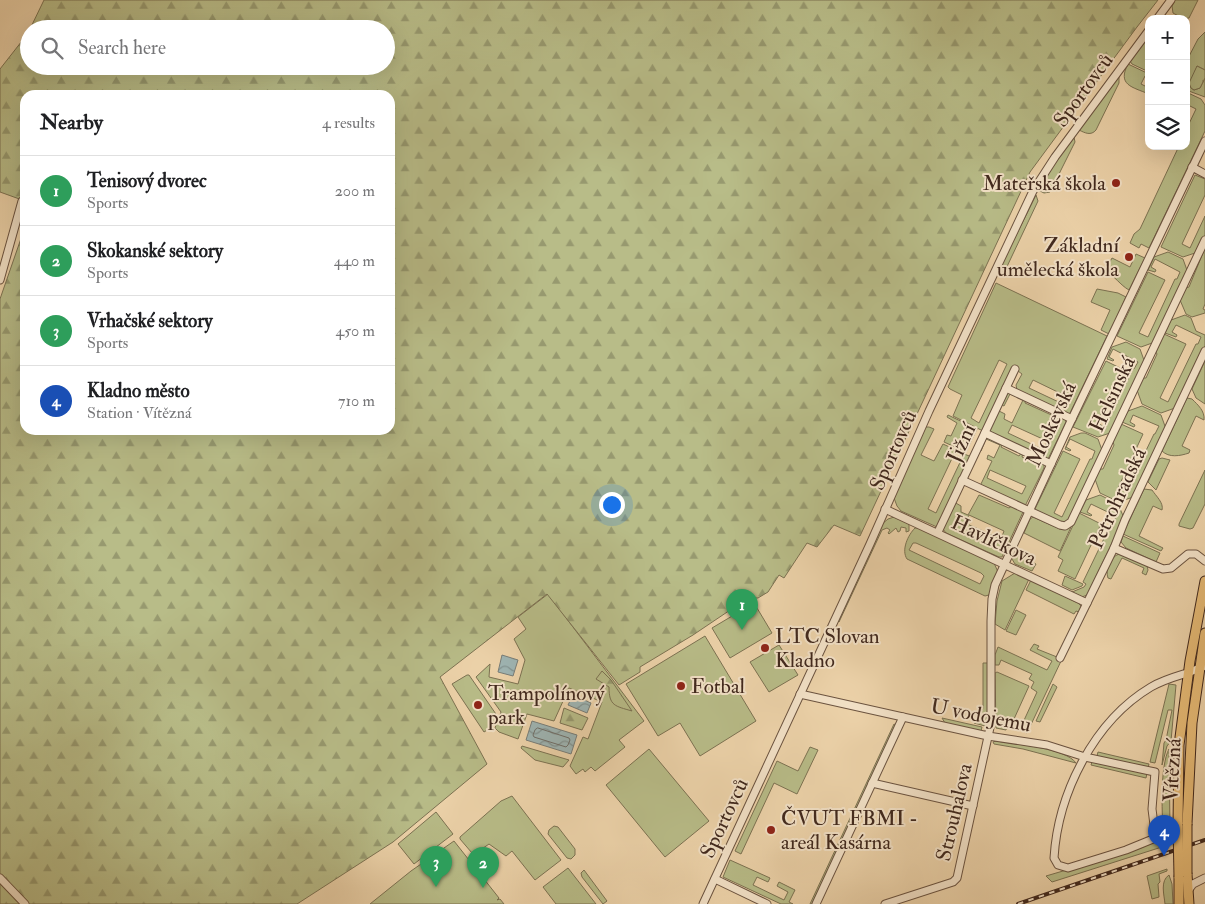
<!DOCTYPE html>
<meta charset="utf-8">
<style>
:root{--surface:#fff;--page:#f6f6f6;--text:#202124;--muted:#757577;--line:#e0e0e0;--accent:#8f2418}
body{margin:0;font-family:"IM FELL Double Pica",serif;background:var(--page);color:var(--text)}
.controls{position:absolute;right:15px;top:15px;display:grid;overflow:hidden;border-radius:10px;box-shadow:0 5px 20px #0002}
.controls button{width:45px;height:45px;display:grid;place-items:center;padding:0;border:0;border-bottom:1px solid var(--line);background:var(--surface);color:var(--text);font:25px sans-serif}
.you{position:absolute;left:611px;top:504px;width:18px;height:18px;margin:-12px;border:4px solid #fff;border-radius:50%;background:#1a73e8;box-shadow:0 0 0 8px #1a73e833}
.badge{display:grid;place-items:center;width:32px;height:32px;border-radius:50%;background:var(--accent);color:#fff;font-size:16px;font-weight:700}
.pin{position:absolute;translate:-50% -41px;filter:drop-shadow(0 1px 2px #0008)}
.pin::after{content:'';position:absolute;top:26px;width:18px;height:15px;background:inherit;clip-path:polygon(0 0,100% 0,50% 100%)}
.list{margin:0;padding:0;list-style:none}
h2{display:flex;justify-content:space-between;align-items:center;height:65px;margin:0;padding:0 20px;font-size:21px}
h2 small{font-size:16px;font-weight:400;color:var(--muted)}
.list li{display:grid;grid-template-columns:32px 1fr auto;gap:15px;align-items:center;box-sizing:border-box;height:70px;padding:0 20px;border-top:1px solid var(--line)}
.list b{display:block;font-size:19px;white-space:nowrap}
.list p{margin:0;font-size:16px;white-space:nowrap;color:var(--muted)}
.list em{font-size:16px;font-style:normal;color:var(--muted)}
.icon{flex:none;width:28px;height:28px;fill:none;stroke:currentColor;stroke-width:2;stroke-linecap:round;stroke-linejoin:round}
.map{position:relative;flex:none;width:1205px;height:904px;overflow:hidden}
.search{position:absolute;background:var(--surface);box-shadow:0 5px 20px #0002;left:20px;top:20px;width:375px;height:55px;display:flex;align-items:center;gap:12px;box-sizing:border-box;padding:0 18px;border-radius:28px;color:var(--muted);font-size:19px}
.panel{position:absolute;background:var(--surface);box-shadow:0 5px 20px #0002;left:20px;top:90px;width:375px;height:345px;border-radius:15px}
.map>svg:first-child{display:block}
</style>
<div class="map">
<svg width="1205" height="904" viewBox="0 0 1205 904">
<defs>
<pattern id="forest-firs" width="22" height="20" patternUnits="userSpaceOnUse" patternTransform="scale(1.25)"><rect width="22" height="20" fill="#b8bc88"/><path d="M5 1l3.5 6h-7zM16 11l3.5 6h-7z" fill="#97996f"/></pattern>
<pattern id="park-tufts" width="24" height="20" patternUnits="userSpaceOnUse" patternTransform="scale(1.25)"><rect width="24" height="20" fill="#b8bc88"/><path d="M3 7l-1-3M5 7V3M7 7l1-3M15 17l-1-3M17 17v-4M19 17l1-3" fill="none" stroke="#97996f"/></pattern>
<pattern id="water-waves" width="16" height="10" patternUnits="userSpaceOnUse" patternTransform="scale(1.25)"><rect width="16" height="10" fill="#9eb5b4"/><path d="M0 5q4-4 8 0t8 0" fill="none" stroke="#829392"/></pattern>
</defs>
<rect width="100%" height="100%" fill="#edd3aa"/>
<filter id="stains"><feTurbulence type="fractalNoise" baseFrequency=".004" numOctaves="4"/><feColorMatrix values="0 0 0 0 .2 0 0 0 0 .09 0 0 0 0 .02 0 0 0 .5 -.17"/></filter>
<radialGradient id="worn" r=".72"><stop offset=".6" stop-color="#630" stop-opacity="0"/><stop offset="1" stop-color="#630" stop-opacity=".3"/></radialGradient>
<g fill="#b8bc88" stroke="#7c7252" fill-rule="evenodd">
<polygon points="1175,0 1198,0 1189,18 1184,19 1173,13 1172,6"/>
<polygon points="1205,32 1205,70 1197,66 1191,88 1194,90 1200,88 1205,78 1205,97 1186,90 1186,62 1198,39"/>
<polygon points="1149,36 1149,72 1132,64 1130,61"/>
<path d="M1128,64L1149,74V77L1145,76L1141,84L1149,88V94C1132,87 1117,85 1128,64Z"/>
<path d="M1119,76V83L1096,130C1091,136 1085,133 1079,130Z"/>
<polygon points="1186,92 1201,99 1205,105 1205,131 1149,248 1141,244 1139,248 1130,243 1134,234 1140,229 1179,146 1186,146 1186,130 1196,109 1186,104"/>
<polygon points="1074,137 1075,142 1050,192 1044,193 1038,190 1048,173"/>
<polygon points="1195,175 1205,179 1205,195 1182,244 1190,248 1205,216 1205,237 1198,252 1183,257 1161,247"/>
<polygon points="1036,195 1038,201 1003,275 1001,276 997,274"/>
<polygon points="1205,248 1205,304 1203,309 1205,310 1205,313 1192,317 1186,314 1180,300 1186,288 1189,287"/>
<polygon points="1168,252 1183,259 1188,273 1155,342 1141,347 1117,336 1148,272 1165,280 1139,333 1148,337 1175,279 1177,279 1180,272 1155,259 1151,267 1156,270 1155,272 1148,270 1154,257"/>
<path d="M1136,254L1145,258L1129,290C1120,285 1115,276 1105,271L1112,258L1130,267Z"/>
<path d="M996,283L1107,336L1069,415L1017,390L1016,385L1022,374L1014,368L983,431L953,416L962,395L950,389L948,387ZM999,360L1007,364L979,423L971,418ZM1033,380L1068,397L1065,405L1029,388Z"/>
<polygon points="1097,289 1118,293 1126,297 1109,334 1101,330 1110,310 1091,302"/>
<polygon points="1185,315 1191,318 1196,331 1205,335 1205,346 1175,408 1161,413 1142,404 1137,390 1143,378 1146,378 1157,354 1156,352 1164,334 1186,344 1160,398 1168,402 1196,344 1198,344 1201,337 1176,325 1172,332 1177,335 1176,337 1165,333 1171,320"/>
<polygon points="1126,342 1140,349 1145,363 1113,432 1098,437 1073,427 1106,361 1122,369 1097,423 1105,427 1133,369 1134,369 1138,362 1113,349 1109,357 1114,360 1113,361 1107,359 1112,347"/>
<polygon points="1205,361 1205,404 1196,398 1192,389"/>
<path d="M1009,392L1026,399L1025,403L1058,418L1062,416L1065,418L1066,422L1048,459L990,433L989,428L997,410L1005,414L1004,419L1012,423L1023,400L1010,394L1004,406L1000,404L1006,394ZM1012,425L1047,441L1044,450L1008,433Z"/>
<path d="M1187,398L1192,399C1198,405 1205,411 1204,420L1196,416L1182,446L1190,450L1189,453C1180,456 1169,458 1162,451Z"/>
<polygon points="1142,406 1161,415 1166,429 1133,497 1119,502 1100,493 1095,479 1100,469 1103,469 1114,445 1113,442 1121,424 1143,434 1118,488 1126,492 1154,434 1155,434 1159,426 1133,415 1130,422 1135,425 1134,427 1122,422 1128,411"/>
<polygon points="948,415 977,429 966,452 944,442 947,435 951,436 957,423 947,417"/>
<polygon points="925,427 929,427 934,429 921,455 934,461 943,444 956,450 928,509 936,513 964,454 972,457 937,527 901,511 897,506 894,498"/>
<polygon points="1081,433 1085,433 1098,439 1103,453 1071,519 1064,524 1036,511 1035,509 1063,451 1080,459 1054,513 1062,517 1090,459 1092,459 1095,451 1070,439 1066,447 1071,450 1070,451 1065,449 1070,437"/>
<path d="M987,437L1003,443L1001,447L1019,456L1022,452L1023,453L1022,457L1037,464L1042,462L1044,463V468L1025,506L980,486L992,461L987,459L988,455L994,458L1000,445L986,439L981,451L980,447ZM990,470L1026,486L1022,494L987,478Z"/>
<polygon points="1162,458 1170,460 1156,490 1148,482 1159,459"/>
<polygon points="1205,470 1205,504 1193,528 1190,529 1179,526 1179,524"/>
<path d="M1144,489L1152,490C1156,496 1164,503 1162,510L1153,506L1139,536L1163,548L1161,551L1123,534Z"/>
<path d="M979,495L1009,508L1013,505L1022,510L1023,512L1002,557H999L946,533L943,529L954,502L961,506V512L968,515ZM969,515L1004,531L1001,539L965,523Z"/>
<polygon points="1100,495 1118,504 1124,518 1087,595 1082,597 1072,592 1084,587 1086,584 1083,582 1111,524 1113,524 1116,516 1091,504 1087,512 1092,515 1091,516 1080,512 1086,500"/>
<polygon points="1079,513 1101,524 1075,579 1058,571 1063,560 1058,557"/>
<polygon points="894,517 909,524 909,531 906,532 906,528 901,527 900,531 898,532 896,528 889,534 888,533 890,530 887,528 882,530 839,622 838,620 882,524 888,519"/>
<polygon points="1033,517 1060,529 1071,527 1060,551 1024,533 1030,519"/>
<path d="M915,528H920L994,563L998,572L989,595L985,596L907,559C901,550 908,535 915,528ZM913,543H916L981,573L984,576L980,584L909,550Z"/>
<polygon points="1123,536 1160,553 1156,562 1126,548 1121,542"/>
<polygon points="1014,554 1036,564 1032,571 1015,564 1012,559"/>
<path d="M1119,554L1147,566L1148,570L1146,575L1142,573L1144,568L1122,558L1111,579L1108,578C1105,570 1110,557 1119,554Z"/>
<polygon points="1015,573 1029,579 1005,630 995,624 997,601 1002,581"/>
<polygon points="1065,576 1083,584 1082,586 1072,590 1062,585"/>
<polygon points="1031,580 1078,603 1081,606 1079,612 1076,611 1074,614 1026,590"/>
<polygon points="548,594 644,721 619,740 625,747 595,771 591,767 585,772 583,769 576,774 570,766 583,737 588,739 602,702 569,688 554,721 527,714 518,739 499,732 495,728 501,712 476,677 490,664 489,677 518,684 525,660 514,639 526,629 518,617"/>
<polygon points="754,603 772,633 730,658 712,628"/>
<polygon points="1016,610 1026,615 1016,635 1006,631"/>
<polygon points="705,636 756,721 700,756 680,723 658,736 626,684"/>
<polygon points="1034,644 1039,646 1037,649 1062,659 1027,733 1020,729 1037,692 1031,688 1034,682 1029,679 1032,674 1001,660 999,665 995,665 995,655 998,647 1047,670 1052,661 1030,650"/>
<polygon points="779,645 798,675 769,692 750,662"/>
<polygon points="983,663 989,663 989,721 985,726 974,723 983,708"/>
<polygon points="997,672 1029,686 1014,719 1011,719 1006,730 996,728 995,673"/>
<polygon points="467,675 469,675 498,717 492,727 484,732 452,684"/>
<polygon points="1053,684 1057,687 1040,722 1036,721"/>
<polygon points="1169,684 1176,685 1171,741 1167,746 1162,765 1164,743 1166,740 1172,710 1168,710 1155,763 1150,762"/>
<polygon points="942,718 982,727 981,731 945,723"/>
<polygon points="894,724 896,725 813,904 810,904"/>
<path d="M996,741C1014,744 1066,748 1076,763L1023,749L994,744L993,742Z"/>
<polygon points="522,746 569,760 563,767 535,760 521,748"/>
<polygon points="810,747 818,750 797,794 774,783 741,854 735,851 777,761 798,771"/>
<polygon points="649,749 709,821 665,857 606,785"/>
<path d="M1169,749L1170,829L1169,834L1163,831C1162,811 1160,766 1169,749Z"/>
<polygon points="1098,752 1149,764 1148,768 1099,758 1097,756"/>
<polygon points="1092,762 1147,773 1146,778 1091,765"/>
<polygon points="512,796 561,860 535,880 512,851 506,856 489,844 476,853 472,853 460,839 460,837 501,801"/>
<polygon points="436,812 453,834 414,864 398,844"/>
<polygon points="554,826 558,827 575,849 575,855 571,859 567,858 548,834 549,830"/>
<polygon points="1161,839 1165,840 1165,846 1052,882 1046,876 1141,848"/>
<polygon points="454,841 499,898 497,900 500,899 504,904 370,904 411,871"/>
<polygon points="730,860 770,878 768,882 757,877 753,885 784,900 788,892 777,886 779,882 795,890 789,902 793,904 781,904 723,877"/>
<polygon points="568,868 596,904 556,904 543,887"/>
<polygon points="1167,869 1167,871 1159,874 1160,882 1158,884 1159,897 1152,899 1147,876"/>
<polygon points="584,870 607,901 603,904 582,877 581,873"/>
<path d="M1169,875L1172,884L1173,904H1165C1164,894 1160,881 1169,875Z"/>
</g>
<g fill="url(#forest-firs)" stroke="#7c7252">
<polygon points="44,0 1158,0 1137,27 1030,172 860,536 834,525 817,547 807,543 784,578 779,575 768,592 758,598 748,598 693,635 640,667 640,672 619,685 547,594 440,677 487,764 393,842 297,904 0,904 0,299 25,227 25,430 390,430 390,95 25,95 25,201 0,192 0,69 29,32 29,66 386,66 386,29 30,29"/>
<path d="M602,671L611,680L632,711C615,706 609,706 609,687L596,679Z"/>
<polygon points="564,708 588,718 582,730 560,723"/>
</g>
<polygon fill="url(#park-tufts)" stroke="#7c7252" points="1197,66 1205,70 1205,78 1200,88 1194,90 1191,88 1189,83"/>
<g fill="url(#water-waves)" stroke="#787d78">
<polygon points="502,655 518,660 513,676 498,672"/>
<polygon points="573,695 591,703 587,713 568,705"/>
<polygon points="532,721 577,735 571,754 526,740"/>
</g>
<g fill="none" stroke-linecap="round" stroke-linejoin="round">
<polygon stroke="#6f6e68" stroke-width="1" points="538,728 569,738 570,740 568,745 566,747 534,737 533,735 535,730"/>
<g stroke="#6b5340" stroke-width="9">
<g id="minor">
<polyline points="1157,19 1171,0"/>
<polyline points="1192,167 1205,174"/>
<polyline points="0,280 22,201"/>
<polyline points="1006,388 1072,419"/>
<polyline points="985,433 1051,464"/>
<polyline points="962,480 1060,525 1065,526 1071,522 1205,240"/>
<polyline points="885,509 1087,603"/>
<polyline points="938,532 1015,369"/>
<polyline points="1114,548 1163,569 1171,568 1188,554 1196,554 1205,561"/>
<polyline points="1060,658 1114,548 1125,520 1205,351"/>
<path d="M800,694L988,736L1047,745L1085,757L1150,771L1155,772L1152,809L1155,833L1153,839L1126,850L1068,868L1058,865L1054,858C1058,793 1094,721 1151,687C1163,680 1174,677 1187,673C1193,671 1199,668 1205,666"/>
<polyline points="872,783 973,806"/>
<polyline points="0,878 25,904"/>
<polyline points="715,879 767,904"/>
<polyline points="1188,891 1193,884 1205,878"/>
<polyline points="703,904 870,544 929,411 1033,191 1055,157 1149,30"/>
<polyline points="816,904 903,717"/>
<polyline points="885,904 953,882 957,878 991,723 991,621 992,599 995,585 1070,423 1205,141"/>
</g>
</g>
<g stroke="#40281d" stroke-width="11">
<g id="major">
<polyline points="1187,824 1192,723 1205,633"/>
<polyline points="1178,826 1179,745 1190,661 1205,581"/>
<polyline points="1187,874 1189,904"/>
<polyline points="1179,877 1179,904"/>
</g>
</g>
<use href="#minor" stroke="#f3e2c8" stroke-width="7"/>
<use href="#major" stroke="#e6ba75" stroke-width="9"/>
<g stroke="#40281d" stroke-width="4">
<polyline id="rail" points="1018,904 1205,840"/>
</g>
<use href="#rail" stroke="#f3e2c8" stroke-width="2" stroke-dasharray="5.5" stroke-linecap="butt"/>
<g stroke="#40281d" stroke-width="11" stroke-linecap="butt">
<g id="major-bridge">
<polyline points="1187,824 1187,874"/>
<polyline points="1178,826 1179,877"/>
</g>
</g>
<use href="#major-bridge" stroke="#e6ba75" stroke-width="9"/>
</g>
<g fill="#8f2418" stroke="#f3e2c8" stroke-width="2">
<circle cx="1116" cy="183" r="5"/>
<circle cx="1129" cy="257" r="5"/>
<circle cx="765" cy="648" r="5"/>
<circle cx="681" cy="686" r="5"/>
<circle cx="478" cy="705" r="5"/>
<circle cx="771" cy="830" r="5"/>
</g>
<g text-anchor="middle" stroke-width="4" stroke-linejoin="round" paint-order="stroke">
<g font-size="21" fill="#40281d" stroke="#f3e2c8">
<text transform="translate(1083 90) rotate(-54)" y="7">Sportovců</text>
<text transform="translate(1112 394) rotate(-65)" y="7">Helsinská</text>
<text transform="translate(1051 424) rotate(-65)" y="7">Moskevská</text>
<text transform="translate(961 443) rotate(-65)" y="7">Jižní</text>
<text transform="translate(893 450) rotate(-66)" y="7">Sportovců</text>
<text transform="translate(1117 498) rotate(-65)" y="7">Petrohradská</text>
<text transform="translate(994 540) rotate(25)" y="7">Havlíčkova</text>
<text transform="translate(981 715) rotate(11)" y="7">U vodojemu</text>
<text transform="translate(1172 770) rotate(-87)" y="7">Vítězná</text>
<text transform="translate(954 812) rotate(-77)" y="7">Strouhalova</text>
<text transform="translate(724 818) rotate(-65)" y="7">Sportovců</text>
</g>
<g font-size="21" fill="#40281d" stroke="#f3e2c8" text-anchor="start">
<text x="1106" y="190" text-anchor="end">Mateřská škola</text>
<text x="1119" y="252" text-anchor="end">Základní<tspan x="1119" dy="24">umělecká škola</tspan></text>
<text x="775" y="643">LTC Slovan<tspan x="775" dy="24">Kladno</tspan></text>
<text x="691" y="693">Fotbal</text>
<text x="488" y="700">Trampolínový<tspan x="488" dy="24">park</tspan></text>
<text x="781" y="825">ČVUT FBMI -<tspan x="781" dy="24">areál Kasárna</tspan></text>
</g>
</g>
<rect width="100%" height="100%" filter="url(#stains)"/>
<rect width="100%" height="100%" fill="url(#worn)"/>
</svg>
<div class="controls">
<button>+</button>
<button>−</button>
<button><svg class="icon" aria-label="layers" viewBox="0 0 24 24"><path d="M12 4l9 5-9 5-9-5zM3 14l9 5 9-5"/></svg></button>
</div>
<div class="you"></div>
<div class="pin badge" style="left:742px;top:630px;background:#2e9e5b">1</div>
<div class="pin badge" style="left:483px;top:888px;background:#2e9e5b">2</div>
<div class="pin badge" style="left:436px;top:887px;background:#2e9e5b">3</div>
<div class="pin badge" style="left:1164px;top:856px;background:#1a4fb4">4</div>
<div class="search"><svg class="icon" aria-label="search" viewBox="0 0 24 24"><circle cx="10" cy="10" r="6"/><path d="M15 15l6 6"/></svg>Search here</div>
<section class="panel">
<h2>Nearby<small>4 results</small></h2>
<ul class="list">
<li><span class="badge" style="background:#2e9e5b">1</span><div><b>Tenisový dvorec</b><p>Sports</p></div><em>200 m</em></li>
<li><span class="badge" style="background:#2e9e5b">2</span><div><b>Skokanské sektory</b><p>Sports</p></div><em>440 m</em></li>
<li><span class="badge" style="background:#2e9e5b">3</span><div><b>Vrhačské sektory</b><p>Sports</p></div><em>450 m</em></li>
<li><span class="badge" style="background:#1a4fb4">4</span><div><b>Kladno město</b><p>Station · Vítězná</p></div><em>710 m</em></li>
</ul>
</section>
</div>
